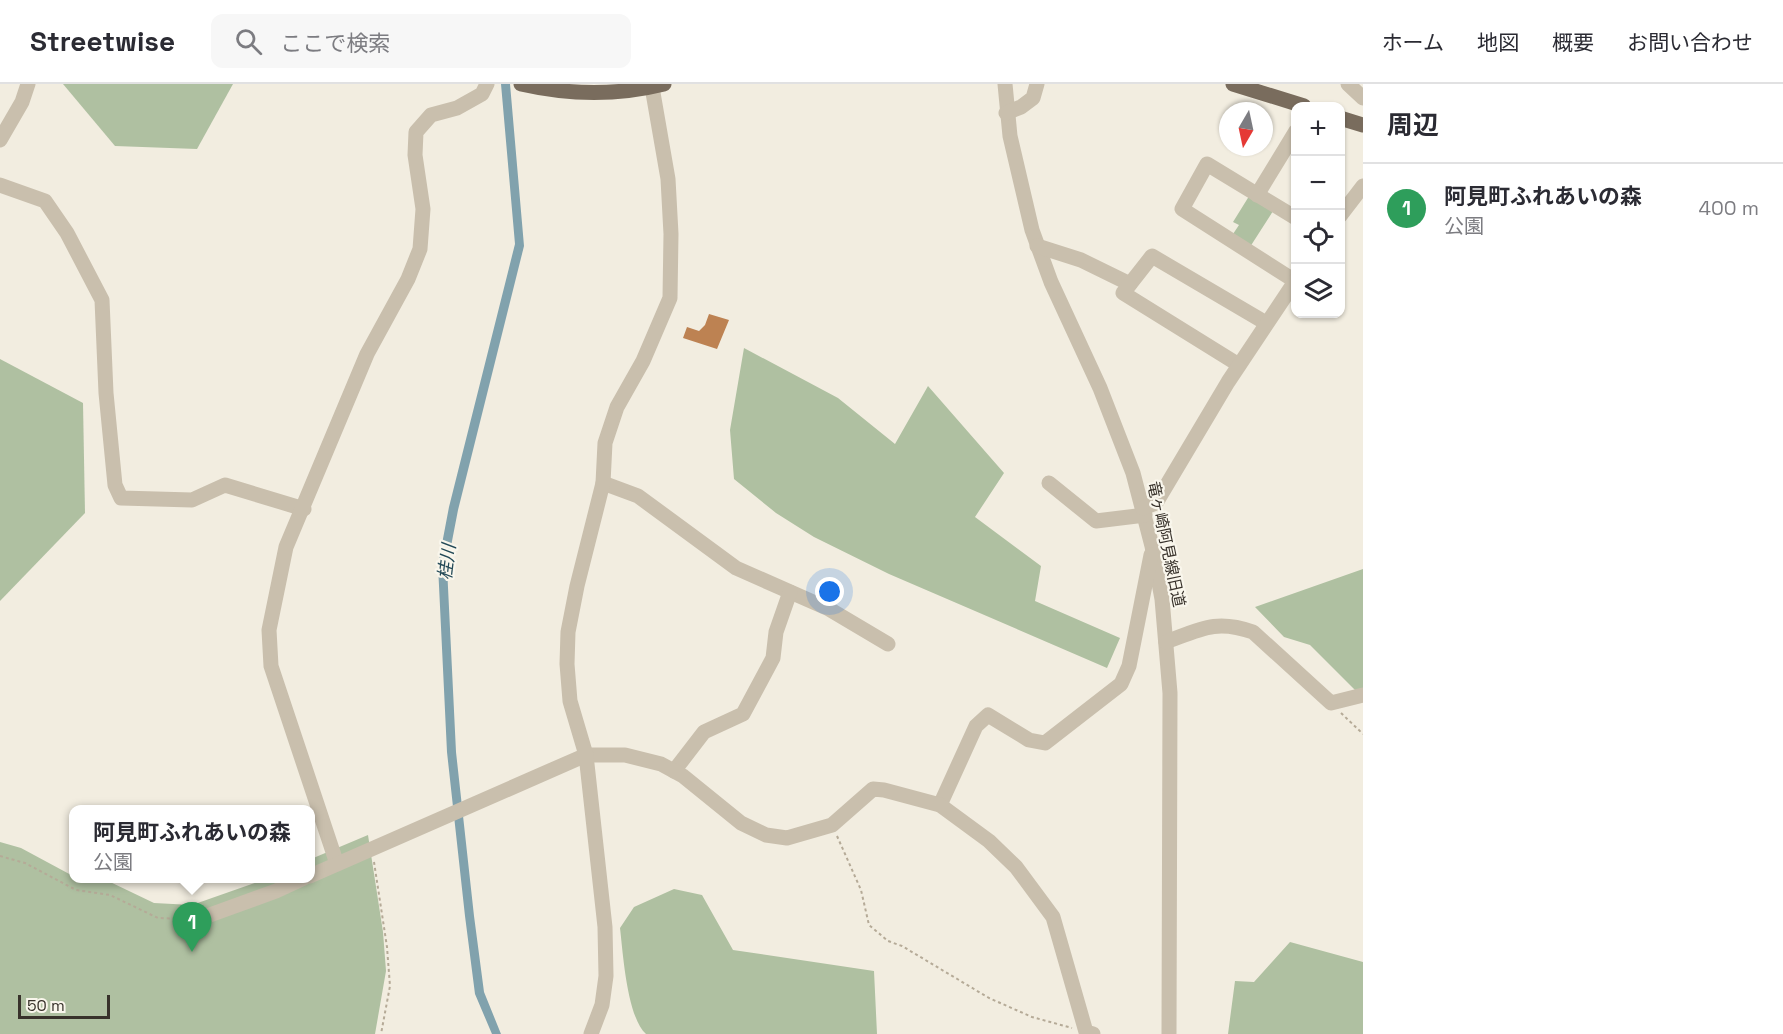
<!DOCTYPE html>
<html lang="ja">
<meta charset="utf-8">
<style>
:root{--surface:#fff;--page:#f7f7f7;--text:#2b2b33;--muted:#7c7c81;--line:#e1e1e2;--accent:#ea580c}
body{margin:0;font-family:"Space Grotesk","Noto Sans JP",sans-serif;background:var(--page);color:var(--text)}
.controls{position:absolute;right:18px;top:18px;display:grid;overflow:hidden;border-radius:12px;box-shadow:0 2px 4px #0004}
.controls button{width:54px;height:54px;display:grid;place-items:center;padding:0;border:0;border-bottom:2px solid var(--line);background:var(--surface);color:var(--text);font:30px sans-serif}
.compass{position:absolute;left:1219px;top:18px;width:54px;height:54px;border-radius:50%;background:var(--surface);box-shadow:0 2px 4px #0004;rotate:189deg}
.scale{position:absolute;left:18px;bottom:15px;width:92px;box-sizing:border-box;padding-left:6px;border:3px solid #38322b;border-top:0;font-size:16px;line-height:21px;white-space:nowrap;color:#38322b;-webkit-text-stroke:4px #f9f6ec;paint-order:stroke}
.you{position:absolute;left:830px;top:508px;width:21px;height:21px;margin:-15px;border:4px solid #fff;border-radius:50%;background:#1a73e8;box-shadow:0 0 0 9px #1a73e833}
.badge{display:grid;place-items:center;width:39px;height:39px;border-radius:50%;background:var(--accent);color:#fff;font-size:20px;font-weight:700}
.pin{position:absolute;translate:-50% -50px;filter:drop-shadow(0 2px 3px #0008)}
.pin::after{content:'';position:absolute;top:32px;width:21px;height:18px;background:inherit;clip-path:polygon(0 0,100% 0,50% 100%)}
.popup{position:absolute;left:69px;top:721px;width:246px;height:78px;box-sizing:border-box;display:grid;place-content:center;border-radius:12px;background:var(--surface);filter:drop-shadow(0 2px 4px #0005);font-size:20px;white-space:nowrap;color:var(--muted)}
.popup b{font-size:22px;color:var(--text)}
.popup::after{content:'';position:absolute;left:50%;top:100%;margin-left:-12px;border:12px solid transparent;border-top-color:var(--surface)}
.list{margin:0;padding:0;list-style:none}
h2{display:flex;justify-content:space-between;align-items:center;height:78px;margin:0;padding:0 24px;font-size:26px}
h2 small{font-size:20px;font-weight:400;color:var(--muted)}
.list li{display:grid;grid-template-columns:39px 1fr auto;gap:18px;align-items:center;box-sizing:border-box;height:90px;padding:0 24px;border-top:2px solid var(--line)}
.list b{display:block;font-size:22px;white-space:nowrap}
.list p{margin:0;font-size:20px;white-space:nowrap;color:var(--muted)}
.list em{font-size:20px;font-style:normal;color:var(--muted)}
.icon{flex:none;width:33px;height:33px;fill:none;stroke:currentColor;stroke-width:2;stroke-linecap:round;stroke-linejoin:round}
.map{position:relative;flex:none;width:1363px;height:950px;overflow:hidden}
header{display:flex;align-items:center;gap:36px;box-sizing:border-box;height:84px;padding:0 30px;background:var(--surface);border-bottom:2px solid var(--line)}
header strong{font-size:28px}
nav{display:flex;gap:33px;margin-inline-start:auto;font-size:21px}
.search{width:420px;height:54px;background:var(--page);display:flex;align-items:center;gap:15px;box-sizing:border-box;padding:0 21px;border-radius:12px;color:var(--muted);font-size:22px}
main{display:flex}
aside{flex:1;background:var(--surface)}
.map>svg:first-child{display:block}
</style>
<header>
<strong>Streetwise</strong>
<div class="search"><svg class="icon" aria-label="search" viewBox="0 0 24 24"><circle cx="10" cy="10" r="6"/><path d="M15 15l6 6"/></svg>ここで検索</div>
<nav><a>ホーム</a><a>地図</a><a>概要</a><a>お問い合わせ</a></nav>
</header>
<main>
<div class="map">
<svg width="1363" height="950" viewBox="0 0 1363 950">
<rect width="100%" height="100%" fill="#f2ede0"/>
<g fill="#afc0a1">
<polygon points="63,0 233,0 197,65 115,62"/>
<polygon points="1251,109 1275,124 1250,163 1231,153 1239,141 1233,138"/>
<polygon points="744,264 838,314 895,360 928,302 1004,389 975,433 1041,482 1035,517 1120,554 1107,584 889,490 814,453 776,429 734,395 730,346"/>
<polygon points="0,275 83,319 85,429 0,517"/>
<polygon points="1363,485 1363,614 1310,561 1284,553 1255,523"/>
<polygon points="368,751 383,848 386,887 375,950 0,950 0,758 21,764 73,792 74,794 106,796 154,819 192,821 266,795 310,794 311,775"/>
<path d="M674,805L702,811L733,866L874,887L877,950H646C627,933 623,869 620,844L634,823Z"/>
<polygon points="1290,858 1363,878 1363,950 1228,950 1235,897 1254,898"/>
</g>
<polygon fill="#81a2ad" points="501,0 510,0 524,162 458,426 447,483 456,668 474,832 484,908 501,950 492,950 475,910 465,832 447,668 438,481 449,423 515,160"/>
<polygon fill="#bd8252" points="709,230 729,236 717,265 683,254 687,243 699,247 705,241"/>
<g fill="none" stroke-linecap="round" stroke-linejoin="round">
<g stroke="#b5aa97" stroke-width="2" stroke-dasharray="3 3" stroke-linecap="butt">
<polyline points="1341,629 1363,650"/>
<polyline points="837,752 861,806 869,841 888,857 902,862 989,914 1032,933 1072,944"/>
<polyline points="0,772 25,779 76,806 110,811 158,834 182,835"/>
<polyline points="374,778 387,863 390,902 381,950"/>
</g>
<g stroke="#c9bfad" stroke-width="15">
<polyline points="1005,0 1010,52 1032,146 1051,198 1100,304 1133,389 1152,462 1162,515 1170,609 1169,950"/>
<polyline points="1348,0 1363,14"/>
<polyline points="1006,29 1021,23 1033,14 1037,0"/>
<polyline points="0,56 22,18 28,0"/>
<polyline points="0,101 45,117 67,149 102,216 106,309 115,401 121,414 192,416 225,401 304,425"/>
<polyline points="1257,111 1296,47"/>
<polyline points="1340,132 1363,102"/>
<polyline points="1037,162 1081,176 1130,200"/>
<polyline points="1295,197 1182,125 1207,80 1296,134"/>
<polyline points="1239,281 1123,209 1152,172 1266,239"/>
<polyline points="603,399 638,412 736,484 829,525 888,560"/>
<polyline points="1049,399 1096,437 1145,431"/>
<polyline points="1143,424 1156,419 1228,298 1296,196"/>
<path d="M1166,558C1201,545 1216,535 1253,548L1331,619L1363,611"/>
<polyline points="674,687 704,648 743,630 773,574 776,548 790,508"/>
<polyline points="940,721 976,642 988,631 1029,656 1045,659 1121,600 1129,582 1151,471"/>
<polyline points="337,780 271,582 269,546 286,463 367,270 408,195 420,165 423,125 415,71 416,48 431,31 457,24 482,10 487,0"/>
<polyline points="310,792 586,671 625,671 661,680 683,692 741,739 766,751 787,754 832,741 873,705 884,706 940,721 989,757 1016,783 1053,833 1086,948 1093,950"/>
<polyline points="196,836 276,807 304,794"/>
<polyline points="591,950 602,921 606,892 605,843 586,671 570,617 567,580 568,548 577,502 603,399 605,359 617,323 643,277 670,214 671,150 668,95 652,3"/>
</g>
<g stroke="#796c5d" stroke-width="15">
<path d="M521,0C569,11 616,12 664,0"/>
<polyline points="1233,0 1304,22"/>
<polyline points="1340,34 1363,41"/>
</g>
</g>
<g text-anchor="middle" stroke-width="4.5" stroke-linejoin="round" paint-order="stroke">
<g font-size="16" fill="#38322b" stroke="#f9f6ec">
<text transform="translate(1167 460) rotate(78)" y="6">竜ヶ崎阿見線旧道</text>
</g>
<g font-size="18" font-style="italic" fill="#234957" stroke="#f9f6ec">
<text transform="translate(447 478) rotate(-83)" y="6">桂川</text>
</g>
</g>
</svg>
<div class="controls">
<button>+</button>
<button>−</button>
<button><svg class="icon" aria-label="locate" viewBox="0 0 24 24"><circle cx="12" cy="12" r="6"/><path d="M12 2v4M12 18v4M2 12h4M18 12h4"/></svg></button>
<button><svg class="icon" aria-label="layers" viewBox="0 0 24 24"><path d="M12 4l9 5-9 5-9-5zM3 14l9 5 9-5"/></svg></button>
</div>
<svg class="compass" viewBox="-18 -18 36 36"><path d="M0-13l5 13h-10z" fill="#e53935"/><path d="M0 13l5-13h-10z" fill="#7c7c81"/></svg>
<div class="scale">50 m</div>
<div class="you"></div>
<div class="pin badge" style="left:192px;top:868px;background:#2e9e5b">1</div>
<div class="popup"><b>阿見町ふれあいの森</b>公園</div>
</div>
<aside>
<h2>周辺<small></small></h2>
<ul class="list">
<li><span class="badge" style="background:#2e9e5b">1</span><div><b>阿見町ふれあいの森</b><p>公園</p></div><em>400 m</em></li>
</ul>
</aside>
</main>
